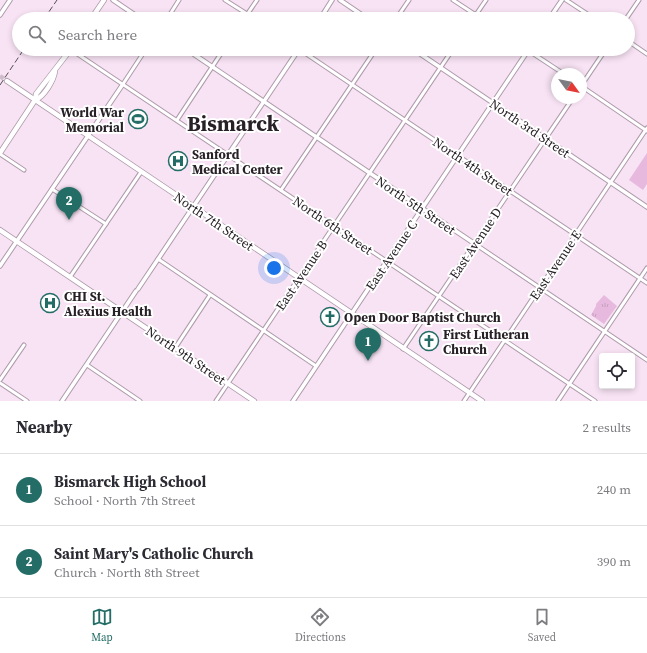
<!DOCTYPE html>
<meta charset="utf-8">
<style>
:root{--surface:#fff;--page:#f7f7f7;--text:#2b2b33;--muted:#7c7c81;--line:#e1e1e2;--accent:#246d67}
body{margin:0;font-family:"Source Serif 4",serif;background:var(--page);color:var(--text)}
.controls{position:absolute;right:12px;bottom:12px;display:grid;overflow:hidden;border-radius:4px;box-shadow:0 2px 6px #0003}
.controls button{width:36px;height:36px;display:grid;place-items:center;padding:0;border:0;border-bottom:1px solid var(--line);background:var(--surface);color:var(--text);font:20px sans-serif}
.compass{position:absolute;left:551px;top:68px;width:36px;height:36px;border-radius:50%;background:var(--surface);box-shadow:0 2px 6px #0003;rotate:123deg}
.you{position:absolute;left:274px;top:268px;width:14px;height:14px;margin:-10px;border:3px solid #fff;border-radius:50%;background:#1a73e8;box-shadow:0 0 0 6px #1a73e833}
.badge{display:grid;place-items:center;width:26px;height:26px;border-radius:50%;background:var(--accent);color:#fff;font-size:13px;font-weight:700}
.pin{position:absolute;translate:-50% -33px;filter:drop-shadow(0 1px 2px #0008)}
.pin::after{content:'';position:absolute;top:21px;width:14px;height:12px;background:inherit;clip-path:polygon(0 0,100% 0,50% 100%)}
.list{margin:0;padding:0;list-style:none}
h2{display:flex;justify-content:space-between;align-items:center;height:52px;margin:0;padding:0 16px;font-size:17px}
h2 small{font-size:13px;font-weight:400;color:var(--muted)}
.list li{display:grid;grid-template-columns:26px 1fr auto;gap:12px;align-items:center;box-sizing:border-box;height:72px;padding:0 16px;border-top:1px solid var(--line)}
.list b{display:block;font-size:15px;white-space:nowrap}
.list p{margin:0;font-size:13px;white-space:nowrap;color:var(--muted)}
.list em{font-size:13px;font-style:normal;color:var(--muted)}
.icon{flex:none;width:22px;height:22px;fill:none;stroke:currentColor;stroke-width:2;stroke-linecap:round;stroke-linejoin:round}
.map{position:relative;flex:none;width:647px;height:401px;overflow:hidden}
.search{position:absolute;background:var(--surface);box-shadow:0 2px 6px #0003;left:12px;right:12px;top:12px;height:44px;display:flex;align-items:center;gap:10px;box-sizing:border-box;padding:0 14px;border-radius:22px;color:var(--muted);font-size:15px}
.sheet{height:196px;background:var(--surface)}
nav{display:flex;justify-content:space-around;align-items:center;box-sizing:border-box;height:56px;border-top:1px solid var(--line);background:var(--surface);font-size:11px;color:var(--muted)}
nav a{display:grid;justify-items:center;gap:2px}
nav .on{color:var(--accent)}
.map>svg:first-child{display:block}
</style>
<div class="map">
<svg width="647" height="401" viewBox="0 0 647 401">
<defs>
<pattern id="park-tufts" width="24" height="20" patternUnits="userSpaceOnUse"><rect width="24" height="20" fill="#e7b9de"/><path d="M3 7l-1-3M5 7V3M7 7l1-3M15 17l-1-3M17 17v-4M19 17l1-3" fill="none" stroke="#c69fbe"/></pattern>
</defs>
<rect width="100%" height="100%" fill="#f8e3f4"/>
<polygon fill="url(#park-tufts)" points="604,295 617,306 604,324 591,315 596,306 596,304"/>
<polygon fill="#e7b9de" points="647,153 647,184 643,190 629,180"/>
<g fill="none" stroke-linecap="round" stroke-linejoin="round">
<polyline stroke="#cebccb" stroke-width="4.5" stroke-dasharray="4.5 2" stroke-linecap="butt" points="0,76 7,81"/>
<g stroke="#ae9bab" stroke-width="5">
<g id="minor">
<polyline points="225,0 255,19"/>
<polyline points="453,0 482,19"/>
<polyline points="566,0 595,19"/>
<polyline points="167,19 179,0"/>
<polyline points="244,19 257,0"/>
<polyline points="396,19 409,0"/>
<polyline points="473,19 486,0"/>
<polyline points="626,19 639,0"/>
<polyline points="628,41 647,54"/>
<polyline points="70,49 595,401"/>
<polyline points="299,49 647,283"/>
<polyline points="526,49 564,74"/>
<polyline points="123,84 146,49"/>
<polyline points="581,86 647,131"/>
<polyline points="581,86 606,49"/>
<polyline points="177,120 224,49"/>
<polyline points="0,154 24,170"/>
<polyline points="52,189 106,224"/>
<polyline points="281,190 376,49"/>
<polyline points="475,244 647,360"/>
<polyline points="158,259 316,366"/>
<polyline points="70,277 141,172"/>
<polyline points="175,348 210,295"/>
<polyline points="403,349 573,98"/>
<polyline points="87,365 140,401"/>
<polyline points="0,380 24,345"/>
<polyline points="0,383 27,401"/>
<polyline points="216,401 453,49"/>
<polyline points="464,401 647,128"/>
<polyline points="558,401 647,268"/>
</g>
</g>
<g stroke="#ae9bab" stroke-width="5.5">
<g id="tertiary">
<polyline points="113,0 141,19"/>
<polyline points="340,0 368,19"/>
<polyline points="0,15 10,0"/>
<polyline points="320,19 332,0"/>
<polyline points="549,19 562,0"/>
<polyline points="186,49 475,244"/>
<polyline points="413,49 647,207"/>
<polyline points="0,266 123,84"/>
<polyline points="138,289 299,49"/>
<polyline points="62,401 136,291"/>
<polyline points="293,401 529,49"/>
</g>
</g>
<g stroke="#ae9bab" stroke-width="6">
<g id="primary">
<polyline points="91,19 104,0"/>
<polyline points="7,81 482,401"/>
<path d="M35,100C44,97 54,80 55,71"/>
<polyline points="0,153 35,100 36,94 71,49"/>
<polyline points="0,230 95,294"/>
<polyline points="97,295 254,401"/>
</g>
</g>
<use href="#minor" stroke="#fff" stroke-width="3"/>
<use href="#tertiary" stroke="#fff" stroke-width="3.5"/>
<use href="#primary" stroke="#fff" stroke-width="4.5"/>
<g stroke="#574d56" stroke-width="1" stroke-dasharray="6 3" stroke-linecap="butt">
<polyline points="44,19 57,0"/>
<polyline points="0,85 24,49"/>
</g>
</g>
<defs>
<g id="stadium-ring" transform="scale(1)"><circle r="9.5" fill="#fff" stroke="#246d67" stroke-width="1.5"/><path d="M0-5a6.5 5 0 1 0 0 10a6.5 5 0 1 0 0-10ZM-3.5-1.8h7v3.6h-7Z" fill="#246d67"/></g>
<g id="hospital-ring" transform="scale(1)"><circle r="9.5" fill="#fff" stroke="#246d67" stroke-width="1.5"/><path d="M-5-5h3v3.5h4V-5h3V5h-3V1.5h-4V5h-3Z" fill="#246d67"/></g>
<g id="church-ring" transform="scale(1)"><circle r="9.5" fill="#fff" stroke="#246d67" stroke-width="1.5"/><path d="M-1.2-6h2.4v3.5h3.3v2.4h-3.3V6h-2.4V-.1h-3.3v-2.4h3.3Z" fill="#246d67"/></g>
</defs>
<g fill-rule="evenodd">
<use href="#stadium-ring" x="138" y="119"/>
<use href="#hospital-ring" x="178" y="161"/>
<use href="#hospital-ring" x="50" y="303"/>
<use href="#church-ring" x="330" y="317"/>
<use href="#church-ring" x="429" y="341"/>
</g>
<g text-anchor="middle" stroke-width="4" stroke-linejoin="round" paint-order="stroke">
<g font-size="13" font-weight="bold" fill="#272026" stroke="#fff" text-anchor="start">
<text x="124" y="117" text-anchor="end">World War<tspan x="124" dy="15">Memorial</tspan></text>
<text x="192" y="159">Sanford<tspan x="192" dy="15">Medical Center</tspan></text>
<text x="64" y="301">CHI St.<tspan x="64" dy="15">Alexius Health</tspan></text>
<text x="344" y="322">Open Door Baptist Church</text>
<text x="443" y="339">First Lutheran<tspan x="443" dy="15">Church</tspan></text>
</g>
<g font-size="13" fill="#272026" stroke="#fff">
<text transform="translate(530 128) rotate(34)" y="5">North 3rd Street</text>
<text transform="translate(473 166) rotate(34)" y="5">North 4th Street</text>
<text transform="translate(416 205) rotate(34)" y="5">North 5th Street</text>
<text transform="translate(214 221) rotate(34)" y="5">North 7th Street</text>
<text transform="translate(333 225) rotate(34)" y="5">North 6th Street</text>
<text transform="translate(475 243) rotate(-56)" y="5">East Avenue D</text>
<text transform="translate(391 255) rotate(-56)" y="5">East Avenue C</text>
<text transform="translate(555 265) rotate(-56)" y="5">East Avenue E</text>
<text transform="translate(301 275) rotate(-56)" y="5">East Avenue B</text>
<text transform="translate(186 355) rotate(34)" y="5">North 9th Street</text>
</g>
<g font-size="21" font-weight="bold" fill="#272026" stroke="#fff">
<text x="233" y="131">Bismarck</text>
</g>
</g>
</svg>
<div class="controls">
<button><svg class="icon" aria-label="locate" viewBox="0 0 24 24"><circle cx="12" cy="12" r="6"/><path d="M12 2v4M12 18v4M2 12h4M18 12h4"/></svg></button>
</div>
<svg class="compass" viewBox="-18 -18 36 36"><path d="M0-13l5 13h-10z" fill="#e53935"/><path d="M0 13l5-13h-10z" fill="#7c7c81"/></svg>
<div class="you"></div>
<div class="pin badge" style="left:368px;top:361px">1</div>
<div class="pin badge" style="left:69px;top:220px">2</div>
<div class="search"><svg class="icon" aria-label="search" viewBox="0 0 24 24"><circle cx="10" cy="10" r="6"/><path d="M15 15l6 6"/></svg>Search here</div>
</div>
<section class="sheet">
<h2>Nearby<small>2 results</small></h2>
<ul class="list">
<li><span class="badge">1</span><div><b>Bismarck High School</b><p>School · North 7th Street</p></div><em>240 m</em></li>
<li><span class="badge">2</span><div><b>Saint Mary's Catholic Church</b><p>Church · North 8th Street</p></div><em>390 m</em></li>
</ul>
</section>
<nav>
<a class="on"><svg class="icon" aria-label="map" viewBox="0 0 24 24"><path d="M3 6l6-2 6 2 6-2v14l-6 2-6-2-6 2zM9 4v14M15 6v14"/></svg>Map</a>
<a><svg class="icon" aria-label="directions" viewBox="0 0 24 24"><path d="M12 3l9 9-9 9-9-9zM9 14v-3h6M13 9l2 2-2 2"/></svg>Directions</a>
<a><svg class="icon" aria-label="saved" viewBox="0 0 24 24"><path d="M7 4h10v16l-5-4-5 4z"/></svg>Saved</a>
</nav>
